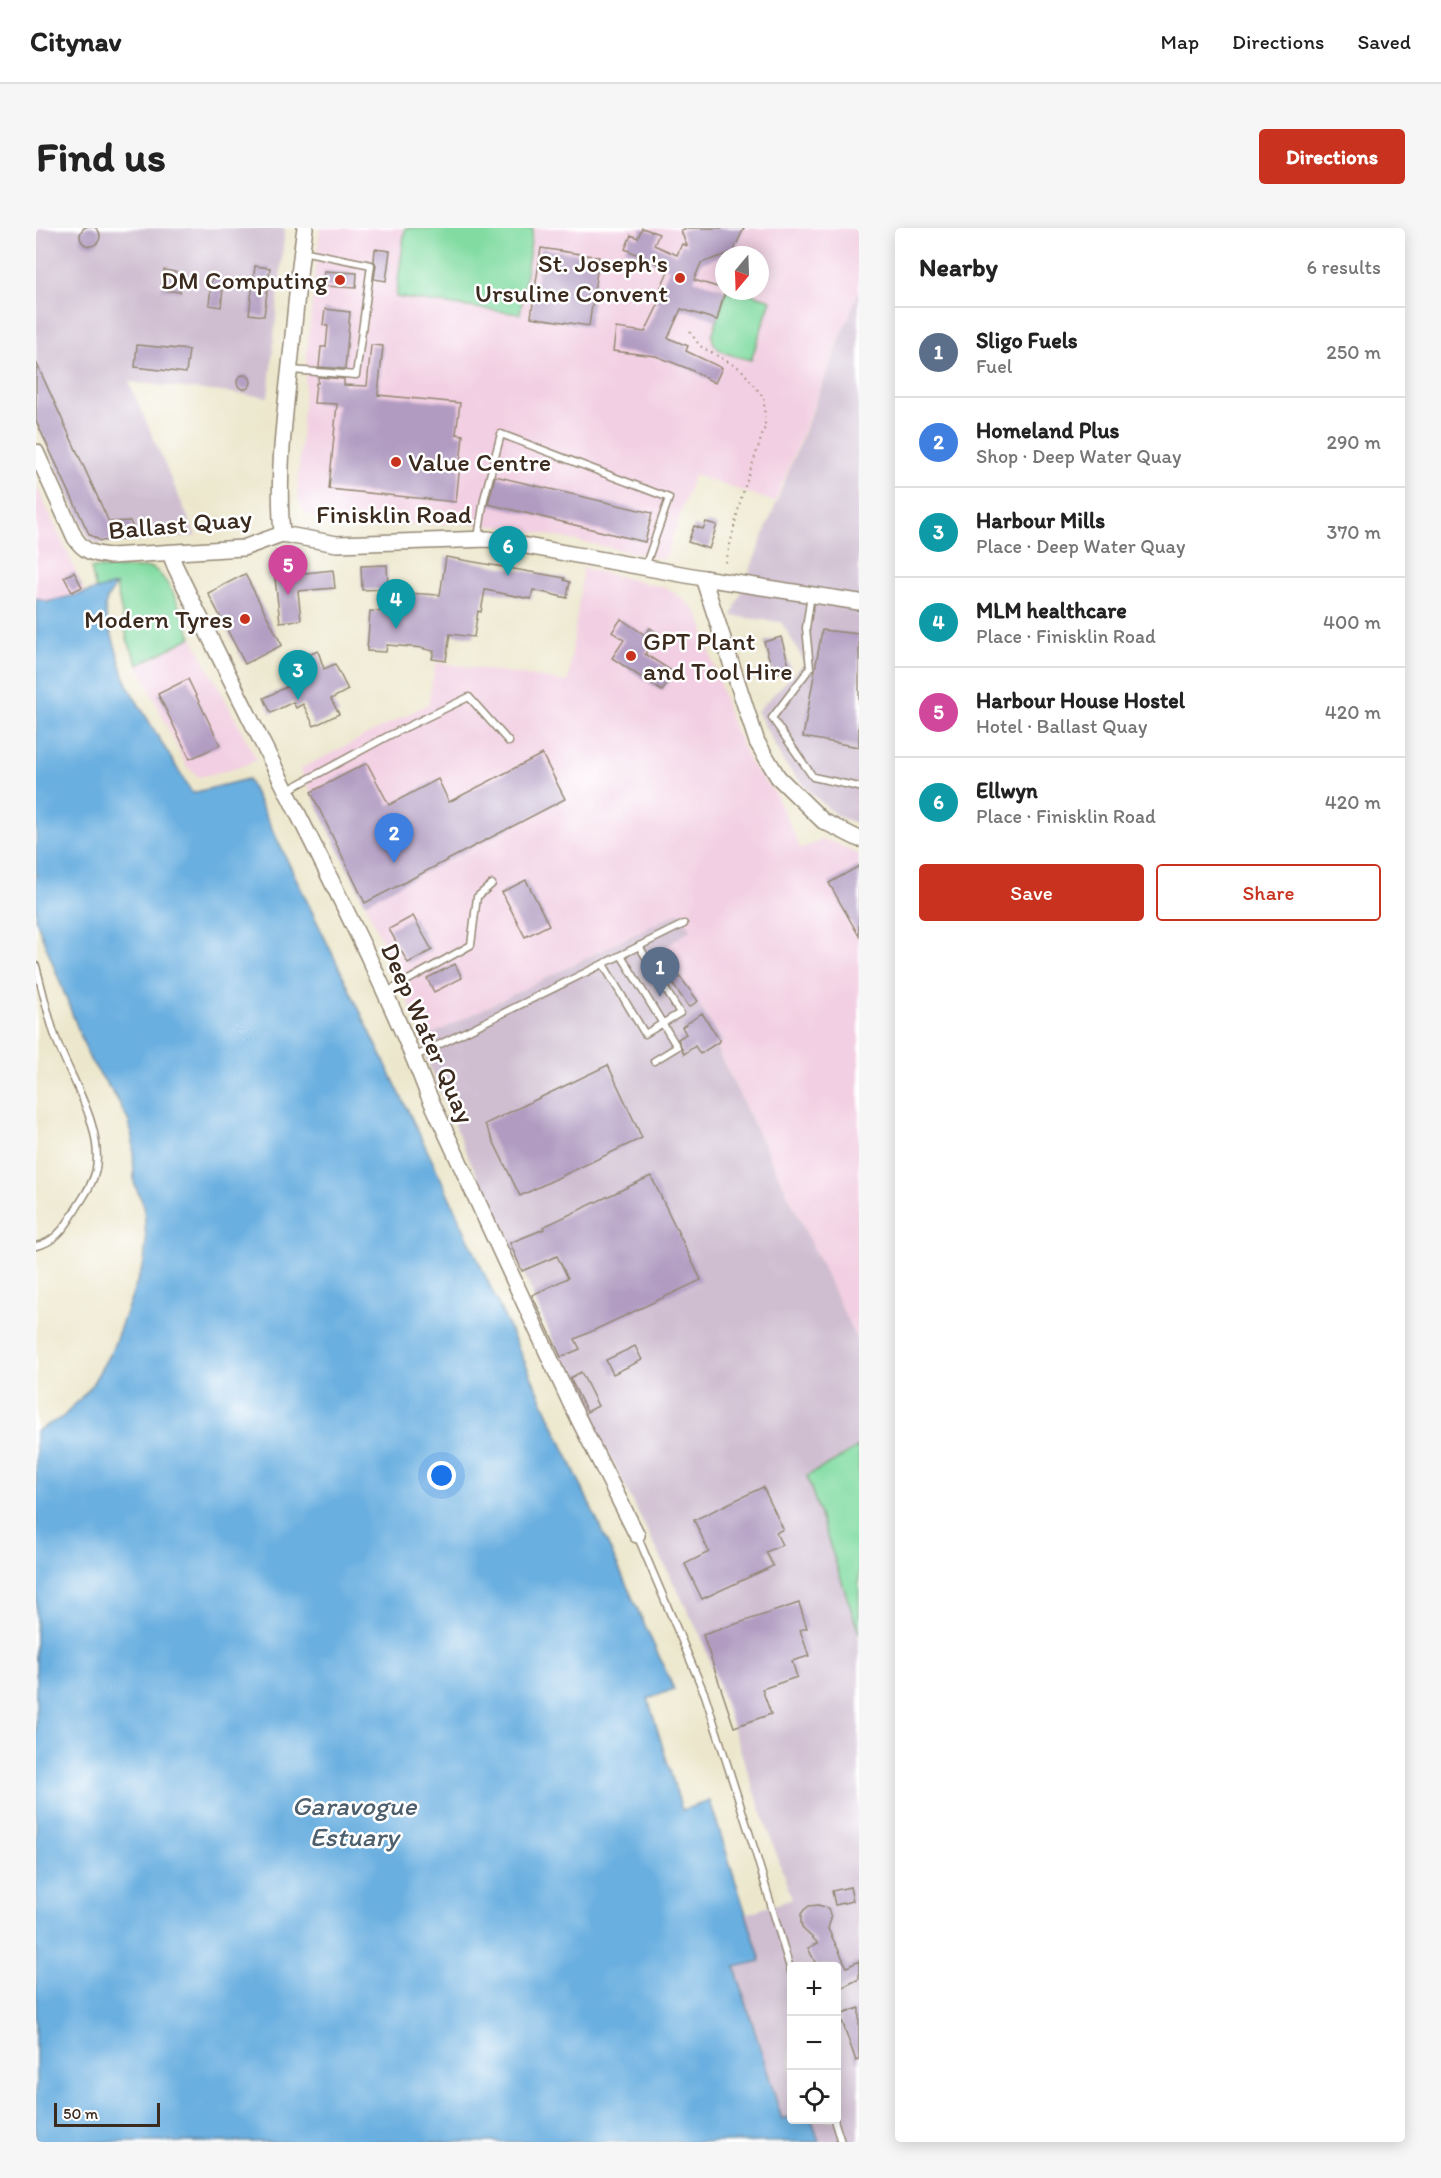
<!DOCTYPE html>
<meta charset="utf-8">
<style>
:root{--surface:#fff;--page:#f6f6f6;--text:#222;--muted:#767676;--line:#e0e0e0;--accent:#c8321e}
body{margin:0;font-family:Itim,sans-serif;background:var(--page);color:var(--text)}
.controls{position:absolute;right:18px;bottom:18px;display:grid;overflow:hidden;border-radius:6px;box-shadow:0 3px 15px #0003}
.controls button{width:54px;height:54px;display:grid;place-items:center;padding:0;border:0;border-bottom:2px solid var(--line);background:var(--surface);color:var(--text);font:30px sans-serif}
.compass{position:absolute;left:679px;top:18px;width:54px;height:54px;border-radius:50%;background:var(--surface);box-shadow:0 3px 15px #0003;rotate:199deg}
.scale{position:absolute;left:18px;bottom:15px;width:106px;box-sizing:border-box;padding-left:6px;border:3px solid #3b2a1e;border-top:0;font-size:16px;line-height:21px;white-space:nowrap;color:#3b2a1e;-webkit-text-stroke:4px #fff;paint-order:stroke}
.you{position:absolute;left:406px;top:1248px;width:21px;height:21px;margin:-15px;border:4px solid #fff;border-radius:50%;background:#1a73e8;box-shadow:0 0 0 9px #1a73e833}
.badge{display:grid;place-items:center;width:39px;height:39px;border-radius:50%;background:var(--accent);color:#fff;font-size:20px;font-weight:700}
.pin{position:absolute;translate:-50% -50px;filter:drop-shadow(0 2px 3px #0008)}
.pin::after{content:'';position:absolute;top:32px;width:21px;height:18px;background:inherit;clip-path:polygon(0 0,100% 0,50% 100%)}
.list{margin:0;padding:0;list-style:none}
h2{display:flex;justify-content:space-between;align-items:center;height:78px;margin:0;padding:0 24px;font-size:26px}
h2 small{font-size:20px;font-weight:400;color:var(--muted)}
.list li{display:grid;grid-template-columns:39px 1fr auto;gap:18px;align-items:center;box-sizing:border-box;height:90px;padding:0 24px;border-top:2px solid var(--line)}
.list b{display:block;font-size:22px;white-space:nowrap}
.list p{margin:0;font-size:20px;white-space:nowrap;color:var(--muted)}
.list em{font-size:20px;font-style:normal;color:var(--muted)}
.actions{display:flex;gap:12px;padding:18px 24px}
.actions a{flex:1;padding:14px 0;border:2px solid var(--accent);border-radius:6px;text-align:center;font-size:21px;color:var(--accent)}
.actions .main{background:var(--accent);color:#fff}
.icon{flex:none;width:33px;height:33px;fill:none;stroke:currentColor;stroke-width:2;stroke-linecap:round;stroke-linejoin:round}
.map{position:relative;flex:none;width:823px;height:1914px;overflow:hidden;border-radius:6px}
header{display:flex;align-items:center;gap:36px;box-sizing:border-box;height:84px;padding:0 30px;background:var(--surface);border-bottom:2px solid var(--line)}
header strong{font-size:28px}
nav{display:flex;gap:33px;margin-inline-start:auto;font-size:21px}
.intro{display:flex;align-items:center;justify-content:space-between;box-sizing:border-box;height:144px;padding:0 36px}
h1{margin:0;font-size:42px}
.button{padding:15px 27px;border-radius:6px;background:var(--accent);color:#fff;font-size:21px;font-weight:700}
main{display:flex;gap:36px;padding:0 36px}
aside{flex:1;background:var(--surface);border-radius:6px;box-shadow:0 3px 15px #0003}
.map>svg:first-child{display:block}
</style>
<header>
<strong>Citynav</strong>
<nav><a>Map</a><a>Directions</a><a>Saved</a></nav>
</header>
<div class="intro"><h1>Find us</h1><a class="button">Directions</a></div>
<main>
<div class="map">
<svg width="823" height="1914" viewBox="0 0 823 1914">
<rect width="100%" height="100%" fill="#fff"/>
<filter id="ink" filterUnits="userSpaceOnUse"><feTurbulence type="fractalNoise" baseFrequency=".0167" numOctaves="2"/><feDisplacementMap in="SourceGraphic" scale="12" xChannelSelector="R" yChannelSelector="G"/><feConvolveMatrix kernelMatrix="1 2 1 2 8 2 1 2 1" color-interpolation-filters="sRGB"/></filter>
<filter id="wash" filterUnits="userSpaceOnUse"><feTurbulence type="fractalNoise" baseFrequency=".008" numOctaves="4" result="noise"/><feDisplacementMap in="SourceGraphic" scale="24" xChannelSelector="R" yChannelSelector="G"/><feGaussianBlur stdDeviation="1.35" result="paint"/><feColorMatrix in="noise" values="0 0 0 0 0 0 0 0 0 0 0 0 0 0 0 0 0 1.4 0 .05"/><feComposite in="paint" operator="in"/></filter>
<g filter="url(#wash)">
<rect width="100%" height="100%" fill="#ece7cc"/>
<g fill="#f2cfe2" fill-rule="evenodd">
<path d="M284,0H823V63L739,274L658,247L629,331L478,300L428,295L315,299L284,294L268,283L261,269L272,111ZM688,27H724V63H688Z"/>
<polygon points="0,257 35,332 49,365 11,374 0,370"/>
<polygon points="547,340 631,360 651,374 663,387 695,494 716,538 739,565 765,621 786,612 800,615 823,627 823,1117 755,973 680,818 686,813 627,721 643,684 405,802 396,806 385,803 329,675 264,541 392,476 400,434 532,454"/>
<polygon points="156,409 221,532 201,540 163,549 150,538 102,437"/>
</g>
<g fill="#cfbdd0">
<polygon points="0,0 249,0 232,169 93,154 160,308 62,316 53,311 0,193"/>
<polygon points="823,63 823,596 801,588 774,564 748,535 721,483 769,435 752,405 745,394 696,388"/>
<polygon points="643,684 655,701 628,721 687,814 680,819 755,973 823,1117 823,1914 783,1914 776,1892 800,1892 800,1738 756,1738 755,1889 746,1891 699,1738 724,1733 709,1686 756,1671 665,1409 534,1150 474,1015 430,924 391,833 385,803 396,806 405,802"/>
</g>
<g fill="#82dca2" stroke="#5e8360" stroke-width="1.5">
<polygon points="369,0 497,0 484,86 360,69"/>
<path d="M690,63H707L735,72L715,132C700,128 677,126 676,108Z"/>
<path d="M55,340H117C137,355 146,387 156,409L102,437L91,411L80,357L60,362Z"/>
<polygon points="823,1219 823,1405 771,1248"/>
</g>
<polygon fill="#69afe0" stroke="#526c7f" stroke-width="1.5" points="80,357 71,371 69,378 70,388 91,457 156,565 212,551 407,955 638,1461 612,1471 646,1582 674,1573 725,1733 699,1739 746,1891 755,1889 756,1892 776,1892 783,1914 0,1914 0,1203 27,1189 54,1160 76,1122 108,1035 110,1014 108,978 98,955 97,915 93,894 80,869 54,832 0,692 0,649 2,647 0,646 0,370 11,374"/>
<g id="blocks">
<g fill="#b19bc1">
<circle cx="54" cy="8" r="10"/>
<polygon points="606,0 623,6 618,17 641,27 646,16 651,18 645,3 654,0 708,0 699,19 700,23 665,35 658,52 688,61 689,63 681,92 645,81 632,110 652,118 650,123 686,140 679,155 653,141 620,128 577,123 580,100 609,104 623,75 619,73 633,41 589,21 595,7 602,10"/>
<polygon points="505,20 563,29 553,98 495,89"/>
<polygon points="339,21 354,23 350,53 338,51 340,37 338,33"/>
<polygon points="219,38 234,40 228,88 213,86"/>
<polygon points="128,42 146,45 144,64 126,62"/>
<polygon points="288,43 321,45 320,60 287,58"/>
<polygon points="176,49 188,51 185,79 173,77"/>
<polygon points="289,81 314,84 309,141 283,139 285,119 290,119 292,98 287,97"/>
<polygon points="101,117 153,122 150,145 99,139"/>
<polygon points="335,117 347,118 342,167 424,175 420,206 427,207 420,274 293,261 301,176 278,175 280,155 282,155 282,149 308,151 308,157 331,158"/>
<polygon points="0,134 73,294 94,293 101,310 64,313 53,306 0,193"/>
<circle cx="208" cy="154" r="7"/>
<polygon points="459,248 616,285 609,314 452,276"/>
<polygon points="670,294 681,297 673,321 652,314 658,298 667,301"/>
<polygon points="410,329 529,350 528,352 534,354 531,370 497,362 495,371 449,362 445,384 442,383 438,409 414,406 410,433 396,431 398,423 388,421 388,420 351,417 350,424 331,423 334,383 353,384 354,364 404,367"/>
<polygon points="351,337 352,361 326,362 325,338"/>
<polygon points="259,340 260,346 297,342 299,360 262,363 265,392 244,394 238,342"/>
<polygon points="38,344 46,359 36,364 28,349"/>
<polygon points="209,346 246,417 209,436 172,365"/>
<polygon points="585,391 609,407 614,400 623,406 609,426 639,445 626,463 576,430 588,412 576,404"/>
<polygon points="786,402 823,406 823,519 767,509"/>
<polygon points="745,409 754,441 738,446 728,414"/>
<polygon points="282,423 288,441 299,436 312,462 295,471 303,486 278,498 267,476 260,480 257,474 235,485 228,470 273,448 262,431"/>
<polygon points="152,451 184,517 154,531 122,466"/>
<polygon points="506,526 529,571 329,675 275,564 331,535 353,577 402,551 413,574"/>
<polygon points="823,638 823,708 793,655"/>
<polygon points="490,652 513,697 489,709 466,664"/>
<polygon points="377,688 396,722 372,735 353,701"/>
<polygon points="628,727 662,773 653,779 620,733"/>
<polygon points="419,736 426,750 398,764 391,750"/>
<polygon points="666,785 684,813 664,826 659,818 648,826 642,811 650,806 646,799"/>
<polygon points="572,837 606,910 484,968 449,896"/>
<polygon points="615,948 665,1052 539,1111 544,1121 525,1129 496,1067 532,1050 521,1028 486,1043 474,1015 508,1001 507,999"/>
<polygon points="599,1118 606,1132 577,1146 570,1132"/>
<polygon points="545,1144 562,1178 551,1184 534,1150"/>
<polygon points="727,1259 747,1301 740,1305 746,1317 730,1324 737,1338 666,1371 649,1336 673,1324 658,1292"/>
<polygon points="763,1375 771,1400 764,1402 773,1428 756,1433 761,1449 726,1461 735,1486 698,1499 667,1407"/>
<polygon points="814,1659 817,1673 799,1677 796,1663"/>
<polygon points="782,1677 792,1680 795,1690 792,1701 811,1739 823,1733 823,1751 801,1762 801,1738 781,1738 772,1720 782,1715 767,1701 765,1696 765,1686 768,1682 773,1678"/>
<polygon points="823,1780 823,1832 820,1833 804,1787"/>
</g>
</g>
</g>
<g filter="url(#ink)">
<use href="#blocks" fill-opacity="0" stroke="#948875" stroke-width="1.5"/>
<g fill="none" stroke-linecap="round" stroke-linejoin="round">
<g stroke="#948875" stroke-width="9">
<g id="service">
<polyline points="255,142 320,147 335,37 266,23"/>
<polyline points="442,310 448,271 465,206 633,270 609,339"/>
<polyline points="775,367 770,400 774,440 736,490 777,549 823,559"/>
<polyline points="252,562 352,508 433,469 473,514"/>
<polyline points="585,727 641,819 618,833"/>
<polyline points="567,736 609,806 644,785 603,718"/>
<path d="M0,738C6,760 11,783 18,805C32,847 67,895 60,941C57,957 45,972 37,986C28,1001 17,1015 0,1018"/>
<polyline points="349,765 435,717 441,669 456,656"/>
<polyline points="378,829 648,696"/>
<polyline points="601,1307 669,1467 719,1623 756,1747"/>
<polyline points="798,1892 805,1914"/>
</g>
</g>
<g stroke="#948875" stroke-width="18">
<g id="tertiary">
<path d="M0,224L39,310C48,324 58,326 74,328L207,320L246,306"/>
<polyline points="246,306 301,316 452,311 667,350 823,374"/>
<path d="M246,306C241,249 248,193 254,137C259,91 262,45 269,0"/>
<path d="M134,325L139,338C179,421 221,504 262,586C308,678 355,770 392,866L535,1176L601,1307"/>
<polyline points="667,350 721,514 742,549 787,593 823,611"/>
</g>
</g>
<polyline stroke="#948875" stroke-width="2" stroke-dasharray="1.5 4.5" stroke-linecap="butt" points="654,104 664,118 705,141 728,170 729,199 705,270 689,338"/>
<use href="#service" stroke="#fff" stroke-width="6"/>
<use href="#tertiary" stroke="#fff" stroke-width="15"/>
</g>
</g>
<g fill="#c8321e" stroke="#fff" stroke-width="2">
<circle cx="644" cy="50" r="6"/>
<circle cx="304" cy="52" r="6"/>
<circle cx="360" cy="234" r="6"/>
<circle cx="209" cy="391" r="6"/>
<circle cx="595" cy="428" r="6"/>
</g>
<g text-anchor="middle" stroke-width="5" stroke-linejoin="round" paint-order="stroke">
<g font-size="26" fill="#3b2a1e" stroke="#fff" text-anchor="end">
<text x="632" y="44">St. Joseph's<tspan x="632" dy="30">Ursuline Convent</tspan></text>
<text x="292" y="61">DM Computing</text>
<text x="372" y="243" text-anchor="start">Value Centre</text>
<text x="197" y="400">Modern Tyres</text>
<text x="607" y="422" text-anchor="start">GPT Plant<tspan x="607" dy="30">and Tool Hire</tspan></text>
</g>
<g font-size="26" fill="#3b2a1e" stroke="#fff">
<text x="358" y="295">Finisklin Road</text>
<text transform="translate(144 296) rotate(-5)" y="9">Ballast Quay</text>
<text transform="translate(392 805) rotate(66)" y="9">Deep Water Quay</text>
</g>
<g font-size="27" font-style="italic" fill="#4d5f6c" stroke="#fff">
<text x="318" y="1587">Garavogue<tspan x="318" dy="31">Estuary</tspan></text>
</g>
</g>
</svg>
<div class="controls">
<button>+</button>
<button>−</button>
<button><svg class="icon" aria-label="locate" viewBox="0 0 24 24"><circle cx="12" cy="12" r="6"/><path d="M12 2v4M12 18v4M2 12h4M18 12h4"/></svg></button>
</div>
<svg class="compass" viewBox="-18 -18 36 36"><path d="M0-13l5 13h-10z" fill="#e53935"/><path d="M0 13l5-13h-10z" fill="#767676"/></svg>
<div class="scale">50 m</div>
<div class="you"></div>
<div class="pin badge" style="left:624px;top:769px;background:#5c6f8a">1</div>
<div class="pin badge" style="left:358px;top:635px;background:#3f7fe0">2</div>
<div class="pin badge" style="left:262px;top:472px;background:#0f9aa8">3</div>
<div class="pin badge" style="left:360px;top:401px;background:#0f9aa8">4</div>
<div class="pin badge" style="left:252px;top:367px;background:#d1479c">5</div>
<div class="pin badge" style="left:472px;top:348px;background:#0f9aa8">6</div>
</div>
<aside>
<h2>Nearby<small>6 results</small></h2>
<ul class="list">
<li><span class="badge" style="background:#5c6f8a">1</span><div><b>Sligo Fuels</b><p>Fuel</p></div><em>250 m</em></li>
<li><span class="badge" style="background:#3f7fe0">2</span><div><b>Homeland Plus</b><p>Shop · Deep Water Quay</p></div><em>290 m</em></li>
<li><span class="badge" style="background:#0f9aa8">3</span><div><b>Harbour Mills</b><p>Place · Deep Water Quay</p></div><em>370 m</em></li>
<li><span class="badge" style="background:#0f9aa8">4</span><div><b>MLM healthcare</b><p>Place · Finisklin Road</p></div><em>400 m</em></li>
<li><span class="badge" style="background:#d1479c">5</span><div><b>Harbour House Hostel</b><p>Hotel · Ballast Quay</p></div><em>420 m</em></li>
<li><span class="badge" style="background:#0f9aa8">6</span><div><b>Ellwyn</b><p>Place · Finisklin Road</p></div><em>420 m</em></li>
</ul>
<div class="actions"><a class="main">Save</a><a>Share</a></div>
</aside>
</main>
